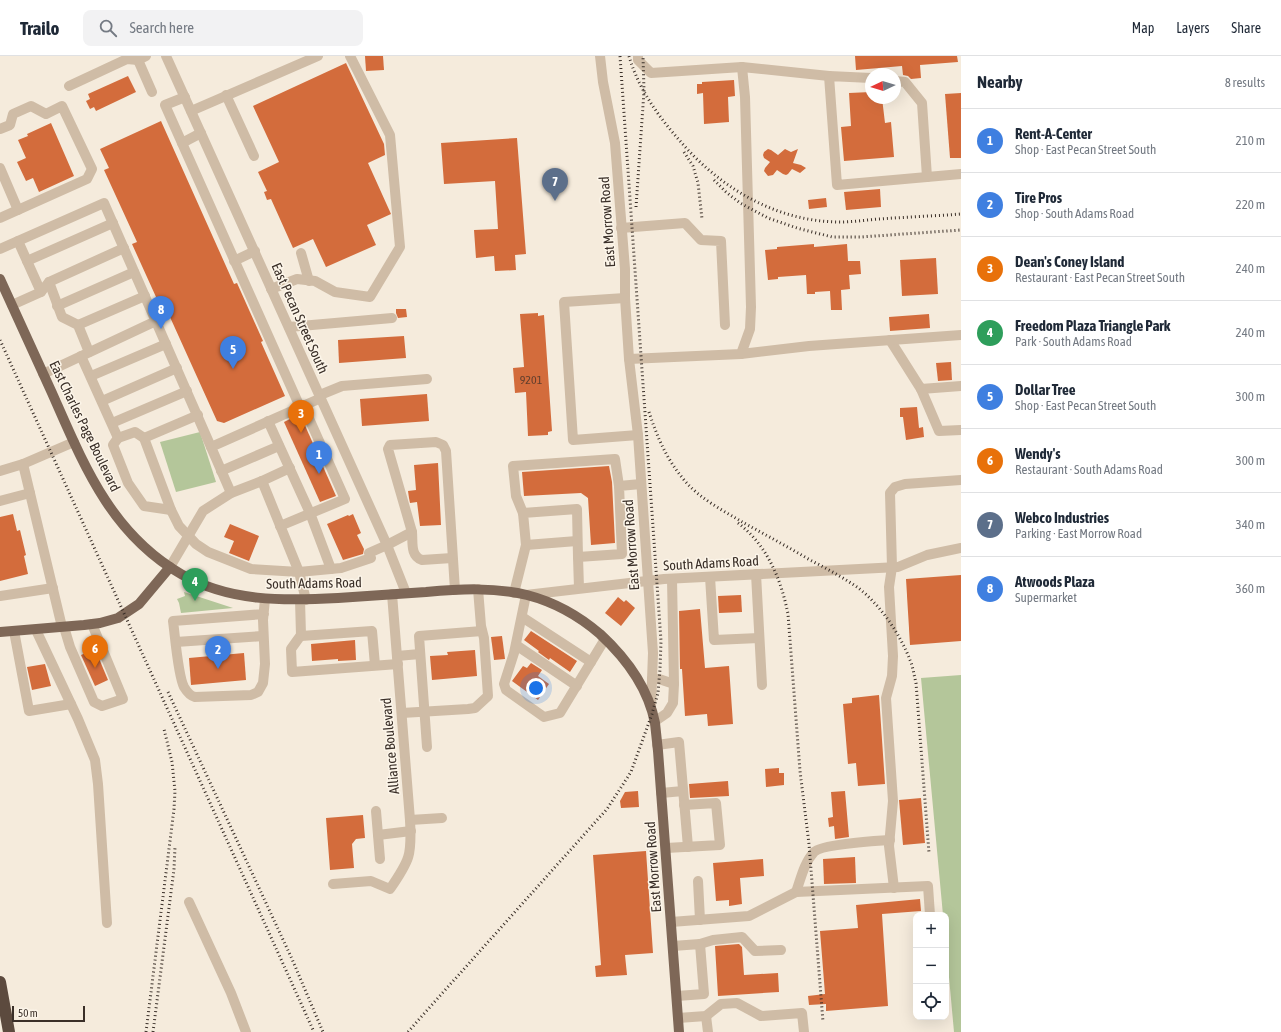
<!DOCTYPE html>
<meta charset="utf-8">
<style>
:root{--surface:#fff;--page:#f2f2f3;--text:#1f2937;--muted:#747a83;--line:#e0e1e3;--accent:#d93025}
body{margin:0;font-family:"Asap Condensed",sans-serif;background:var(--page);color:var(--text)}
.controls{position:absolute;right:12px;bottom:12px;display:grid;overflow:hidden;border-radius:8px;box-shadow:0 4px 16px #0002}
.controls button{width:36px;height:36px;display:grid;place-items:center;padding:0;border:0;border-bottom:1px solid var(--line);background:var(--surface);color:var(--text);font:20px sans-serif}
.compass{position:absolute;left:865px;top:12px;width:36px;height:36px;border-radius:50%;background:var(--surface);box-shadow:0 4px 16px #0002;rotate:266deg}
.scale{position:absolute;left:12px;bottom:10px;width:73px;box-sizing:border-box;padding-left:4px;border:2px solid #3a2f28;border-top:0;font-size:11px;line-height:14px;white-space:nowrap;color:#3a2f28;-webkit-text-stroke:3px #fcf5e9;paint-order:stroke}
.you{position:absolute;left:536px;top:632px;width:14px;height:14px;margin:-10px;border:3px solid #fff;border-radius:50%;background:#1a73e8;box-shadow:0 0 0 6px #1a73e833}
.badge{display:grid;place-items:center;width:26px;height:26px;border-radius:50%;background:var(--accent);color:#fff;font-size:13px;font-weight:700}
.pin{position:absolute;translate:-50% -33px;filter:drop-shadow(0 1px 2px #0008)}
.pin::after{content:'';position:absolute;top:21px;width:14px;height:12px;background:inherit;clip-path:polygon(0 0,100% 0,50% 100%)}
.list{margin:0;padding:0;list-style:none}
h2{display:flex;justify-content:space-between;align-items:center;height:52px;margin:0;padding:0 16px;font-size:17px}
h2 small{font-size:13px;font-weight:400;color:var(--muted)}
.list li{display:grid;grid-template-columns:26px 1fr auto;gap:12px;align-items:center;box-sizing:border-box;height:64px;padding:0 16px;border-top:1px solid var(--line)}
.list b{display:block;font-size:15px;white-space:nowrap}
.list p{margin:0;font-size:13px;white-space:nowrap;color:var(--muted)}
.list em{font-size:13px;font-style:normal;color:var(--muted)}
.icon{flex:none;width:22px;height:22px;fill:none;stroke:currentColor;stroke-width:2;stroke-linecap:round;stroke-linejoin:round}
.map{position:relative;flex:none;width:961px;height:976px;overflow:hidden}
header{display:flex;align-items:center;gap:24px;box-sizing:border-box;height:56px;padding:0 20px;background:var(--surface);border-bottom:1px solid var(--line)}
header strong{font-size:19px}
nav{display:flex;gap:22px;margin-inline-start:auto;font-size:14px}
.search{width:280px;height:36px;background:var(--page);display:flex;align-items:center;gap:10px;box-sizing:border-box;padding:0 14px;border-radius:8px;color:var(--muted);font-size:15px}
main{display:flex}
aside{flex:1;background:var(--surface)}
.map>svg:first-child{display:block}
</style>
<header>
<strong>Trailo</strong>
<div class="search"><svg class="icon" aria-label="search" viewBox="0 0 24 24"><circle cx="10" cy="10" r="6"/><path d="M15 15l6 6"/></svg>Search here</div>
<nav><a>Map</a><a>Layers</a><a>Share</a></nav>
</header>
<main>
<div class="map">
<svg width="961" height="976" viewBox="0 0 961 976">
<rect width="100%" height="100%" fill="#f5ebdc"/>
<g fill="#b4c69a">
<polygon points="200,376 216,426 176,436 160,386"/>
<polygon points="184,536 233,552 181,557 179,547 177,543 185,540"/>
<polygon points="961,619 961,976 954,976 946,888 946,859 943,859 921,622"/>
</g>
<g fill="#d36c3c">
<polygon points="365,0 383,0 384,14 366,15"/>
<polygon points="855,0 957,0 958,6 920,9 921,22 911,23 908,20 903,19 902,10 856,14"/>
<polygon points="346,7 384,88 385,99 368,107 391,158 367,169 376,189 326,211 313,183 293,192 271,143 267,144 264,136 267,135 258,116 279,106 253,50"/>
<polygon points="128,20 136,36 96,55 94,51 90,53 86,45 90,43 88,38"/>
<polygon points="734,24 735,40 728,41 729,66 704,68 703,37 697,38 697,28 702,28 702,26"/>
<polygon points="871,36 871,42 882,42 885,67 891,66 894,101 844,105 841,71 851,70 849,37"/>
<polygon points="961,37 961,102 950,102 945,38"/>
<polygon points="161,65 234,228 237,227 263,285 261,286 285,340 224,367 217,365 165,250 161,252 132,188 137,186 104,114 109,112 100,93"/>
<polygon points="51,67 74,120 39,136 33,122 26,125 17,106 26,102 18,84 28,80 27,78"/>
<polygon points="517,82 526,198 515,199 516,214 495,215 494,200 476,202 474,174 498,173 495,125 444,128 441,87"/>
<polygon points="768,93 771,94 778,99 785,93 791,96 798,93 793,107 801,109 806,112 800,117 792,113 788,118 786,119 783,118 777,114 773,119 768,120 764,115 765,112 770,106 764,102 763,99 764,96"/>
<polygon points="880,133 881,151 846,154 844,136"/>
<polygon points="826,142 827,151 809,153 808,144"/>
<polygon points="814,188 814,191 847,188 848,205 860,205 861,218 849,219 850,233 841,234 842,254 831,254 830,235 815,236 815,238 807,238 806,219 778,221 778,223 768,224 765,194 777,193 777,191"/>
<polygon points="936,202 938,238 902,240 900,204"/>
<polygon points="396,253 406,253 407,261 398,262 396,257"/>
<polygon points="538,257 538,260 544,259 552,375 548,376 548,379 528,380 526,336 515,337 513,312 524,311 520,258"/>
<polygon points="929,258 930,272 890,275 889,261"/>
<polygon points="404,280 406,302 339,307 338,284"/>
<polygon points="951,306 952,324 938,325 936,307"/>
<polygon points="427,338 429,365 362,370 360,343"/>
<polygon points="917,351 919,372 923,371 924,381 906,384 903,361 900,361 900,352"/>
<polygon points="300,358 336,440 320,446 284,366"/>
<polygon points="438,407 441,469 420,470 417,446 410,447 409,442 408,435 416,434 414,409"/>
<polygon points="609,410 612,426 615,487 591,489 588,442 581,437 524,440 522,416"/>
<polygon points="13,458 17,475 20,474 26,499 24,500 28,518 0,525 0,461"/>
<polygon points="353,458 361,477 357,479 364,493 363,498 343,504 327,468 348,459 349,460"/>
<polygon points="230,468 259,480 249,505 229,497 234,485 224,481"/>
<polygon points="961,519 961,585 910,589 906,523"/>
<polygon points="741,539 742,556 719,557 718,540"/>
<polygon points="618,541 624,546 626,544 635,552 621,570 605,557"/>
<polygon points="700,553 705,612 729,610 733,668 708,670 707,658 685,660 682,613 680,613 679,555"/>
<polygon points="531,575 577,605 570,616 550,602 549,604 538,596 539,595 524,584"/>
<polygon points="502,580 505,603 494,604 491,581"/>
<polygon points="355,584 356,604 338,605 338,603 312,605 311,588"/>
<polygon points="95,593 108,624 95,630 81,599"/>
<polygon points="475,594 477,620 432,624 430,600 448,599 447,596"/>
<polygon points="244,597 246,624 191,629 189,602"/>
<polygon points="531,607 542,614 538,620 549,628 538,644 512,625 523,610 527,612"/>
<polygon points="45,608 51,630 32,634 27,611"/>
<polygon points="879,639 885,728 858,730 856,707 848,708 843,648 852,647 852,642"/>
<polygon points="779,712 779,717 784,717 784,729 766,731 765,713"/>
<polygon points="728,725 729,740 690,742 689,728"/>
<polygon points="638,735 639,751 621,752 620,745 625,736"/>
<polygon points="845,735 849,781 835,783 834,770 829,771 828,762 833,761 831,736"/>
<polygon points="921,742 925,787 903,789 899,744"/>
<polygon points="363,759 365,782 356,783 352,788 354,812 330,814 326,762"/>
<polygon points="646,795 653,897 625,899 627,919 596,921 595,910 601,909 593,799"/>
<polygon points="855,801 856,827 824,828 823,803"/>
<polygon points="763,803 764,820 740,822 742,848 729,850 729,844 716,845 713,807"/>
<polygon points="920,843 921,855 882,858 888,950 826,955 826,948 809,949 808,940 825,938 820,875 858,872 856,849"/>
<polygon points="739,888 742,891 744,919 778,917 779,936 718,940 715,890"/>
</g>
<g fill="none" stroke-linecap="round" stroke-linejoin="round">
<g stroke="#cfbca6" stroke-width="10">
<polyline points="166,0 387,489 406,537"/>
<polyline points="600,0 603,26 615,87 625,213 625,242 629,303 638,379 653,597 651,651"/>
<polyline points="638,0 638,4 651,17 742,11 829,20"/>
<polyline points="138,4 152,36"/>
<polyline points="871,22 829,20 837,129 961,118"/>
<polyline points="895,25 905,26 922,47 927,121"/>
<polyline points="69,30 127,3 138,4 146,0"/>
<polyline points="226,39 254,100"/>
<polyline points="185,41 165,49 300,351"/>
<polyline points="191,55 318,0"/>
<polyline points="0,73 10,69 13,58 31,50 46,58 62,50 92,113 87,123 0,162"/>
<polyline points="182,87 201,77"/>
<polyline points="0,112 18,154"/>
<polyline points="621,172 685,167 701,184 721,185 725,269"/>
<polyline points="18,185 41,236"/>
<polyline points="0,193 104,147 211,391"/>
<polyline points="301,197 309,225"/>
<polyline points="27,205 113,167"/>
<polyline points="234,205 255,195"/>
<polyline points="49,226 62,261 78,269 89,296"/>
<polyline points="271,233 297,223 315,225 335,236 370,241 400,191 390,79 350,0"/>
<polyline points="625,242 564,246 573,384 638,379"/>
<polyline points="12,249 41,236 49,226 124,192"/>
<polyline points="57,250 134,216"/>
<polyline points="78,269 145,240"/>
<polyline points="289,271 392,262"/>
<polyline points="890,284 921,333 961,330"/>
<polyline points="741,298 750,273 751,251 745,41 742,11"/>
<polyline points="81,300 118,382 135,376 144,382"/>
<polyline points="629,303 741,298 809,290 961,279"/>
<polyline points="43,318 156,265"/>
<polyline points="91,320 166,288"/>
<polyline points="921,333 939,375 961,374"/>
<polyline points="320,339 342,330 427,323"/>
<polyline points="102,345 177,312"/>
<polyline points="198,359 144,382 171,454 179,470 196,488 208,496 251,513 299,516 341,512 371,502 369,497 387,489 412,476 388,393 390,389 436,386 443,389 446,395 455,534"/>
<polyline points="268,365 310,457 331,513"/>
<polyline points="112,367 187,335"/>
<polyline points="118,382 113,389 128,427 144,450 171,454"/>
<polyline points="23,408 74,386"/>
<polyline points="0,415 23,408 62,571"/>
<polyline points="221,415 279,390"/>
<polyline points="262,425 299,516 306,544"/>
<polyline points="231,437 211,391 321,342"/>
<polyline points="0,445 30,437"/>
<polyline points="523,457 516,440 513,410 615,403 619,430"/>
<polyline points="280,470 345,443 303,349"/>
<path d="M412,476C413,486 410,500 422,504L452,502"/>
<polyline points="526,489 577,485"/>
<polyline points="170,511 203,455 231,437 262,425 290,412"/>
<polyline points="756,518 762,629"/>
<polyline points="710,521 714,584 759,582"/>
<polyline points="579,532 578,501 622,498 619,430 641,428"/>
<polyline points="514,537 526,489 523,457 577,453 578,501"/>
<polyline points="0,540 53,532"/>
<polyline points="300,544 301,579 291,593 292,616 398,608"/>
<path d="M264,558L173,565C175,579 178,620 184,631C187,636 190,640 195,641L251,639L258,636L263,627L265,608L263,564L265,543"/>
<polyline points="522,561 591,606"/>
<polyline points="64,571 70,591 94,646 102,650 123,643 92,568"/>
<polyline points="36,574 78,663 95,704 98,728 107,867"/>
<polyline points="14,575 29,655 71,648"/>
<polyline points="301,580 372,575 375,609"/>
<polyline points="605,583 560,657 544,661 506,634 504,628 514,597 526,539 664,523 898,511 927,499 961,492"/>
<polyline points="176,586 263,580"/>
<polyline points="516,589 577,630"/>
<polyline points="397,600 420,598"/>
<polyline points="652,623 659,623 674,628"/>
<polyline points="402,657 468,653 475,652 488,640 484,582 481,570 478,533"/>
<polyline points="654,666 667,657 673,647 674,628 672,523"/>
<polyline points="657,689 679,686 688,791"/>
<polyline points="427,691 419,580 482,575"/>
<polyline points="661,737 683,735"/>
<polyline points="376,755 380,803"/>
<polyline points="410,764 442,762"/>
<polyline points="378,779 411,775"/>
<polyline points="666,792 720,789 716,747 684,749"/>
<polyline points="698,825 700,864"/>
<path d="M333,828L371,825L390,833C410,804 412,799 410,764L392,538"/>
<polyline points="894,832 889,790 893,745 886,642 892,620 893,600 889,531 892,511 890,437 895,431 905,428 961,424"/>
<path d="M796,836C801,822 804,807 814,796C822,788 876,785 890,784"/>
<polyline points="189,846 231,937 246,976"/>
<polyline points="671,866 749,860 796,836 928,830 930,859"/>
<polyline points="700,888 713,884 742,881 755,895 781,894"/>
<polyline points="673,890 700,888 704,938 677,940"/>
<polyline points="706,960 708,976"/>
<polyline points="678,962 706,960 721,948 737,947 761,960 802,957 804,976"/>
</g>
<g stroke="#7e6757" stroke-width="10">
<path d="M0,223C17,261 35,299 52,337C83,407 110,477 181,518C229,546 284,545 338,542C367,540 397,538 426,536C459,533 494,531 527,539C554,546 579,560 600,578C626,602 648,631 655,667C656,676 657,686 658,695L679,976"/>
<polyline points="0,576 84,569 100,567 118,562 139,548 170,511"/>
</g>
<polyline stroke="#5c4a3e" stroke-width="12" points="0,926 9,976"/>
<g stroke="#3a2f28" stroke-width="3" stroke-dasharray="1 3" stroke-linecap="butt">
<path d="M629,0C638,32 658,60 680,85C720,132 777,166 840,166C853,166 866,164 879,163C906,161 934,160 961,158"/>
<polyline points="684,96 693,110 698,127 702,163"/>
<polyline points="714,124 726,136 740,147 768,162 797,172 832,181 861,181 961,174"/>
<polyline points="636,151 644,35 643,0"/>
<polyline points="0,284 314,976"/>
<path d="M649,356C657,381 667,404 685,425C700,443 724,455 744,467C766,479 788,491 810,504C826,512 842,521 857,531C880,548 900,578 910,604C913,611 914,619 916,627L929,797"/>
<path d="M738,467C767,489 781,523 788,558L800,715L809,788L823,966"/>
<polyline points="168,636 292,903 323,976"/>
<polyline points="146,976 174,753 175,735 172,706 164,673"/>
<polyline points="153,976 174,813 175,791"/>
<polyline points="408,976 421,961 607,753 631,716 652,658 658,637 660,613 661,585 620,0"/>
</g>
</g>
<g text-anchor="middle" stroke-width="3" stroke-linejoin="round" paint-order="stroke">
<g font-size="12" fill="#603e2d">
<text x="531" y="328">9201</text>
</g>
<g font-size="14" fill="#3a2f28" stroke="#fcf5e9">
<text transform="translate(607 166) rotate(-94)" y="5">East Morrow Road</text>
<text transform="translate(300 262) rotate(66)" y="5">East Pecan Street South</text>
<text transform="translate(85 370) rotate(64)" y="5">East Charles Page Boulevard</text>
<text transform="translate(631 489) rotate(-94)" y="5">East Morrow Road</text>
<text transform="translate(711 507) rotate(-3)" y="5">South Adams Road</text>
<text transform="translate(314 527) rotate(-1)" y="5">South Adams Road</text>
<text transform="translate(390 690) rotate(-95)" y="5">Alliance Boulevard</text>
<text transform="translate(653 811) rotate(-94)" y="5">East Morrow Road</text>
</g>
</g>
</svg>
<div class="controls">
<button>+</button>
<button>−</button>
<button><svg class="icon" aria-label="locate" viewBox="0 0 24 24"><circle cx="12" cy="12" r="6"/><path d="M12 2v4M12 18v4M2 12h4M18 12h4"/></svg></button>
</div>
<svg class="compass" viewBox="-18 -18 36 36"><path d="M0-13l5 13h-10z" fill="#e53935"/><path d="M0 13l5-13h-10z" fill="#747a83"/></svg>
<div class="scale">50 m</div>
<div class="you"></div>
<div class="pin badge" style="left:319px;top:418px;background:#3f7fe0">1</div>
<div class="pin badge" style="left:218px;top:613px;background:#3f7fe0">2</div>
<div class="pin badge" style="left:301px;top:377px;background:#e8710a">3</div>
<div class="pin badge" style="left:195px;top:545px;background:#2e9e5b">4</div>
<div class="pin badge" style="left:233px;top:313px;background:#3f7fe0">5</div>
<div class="pin badge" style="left:95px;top:612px;background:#e8710a">6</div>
<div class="pin badge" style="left:555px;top:145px;background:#5c6f8a">7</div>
<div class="pin badge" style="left:161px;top:273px;background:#3f7fe0">8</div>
</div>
<aside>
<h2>Nearby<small>8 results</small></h2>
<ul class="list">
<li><span class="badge" style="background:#3f7fe0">1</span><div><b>Rent-A-Center</b><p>Shop · East Pecan Street South</p></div><em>210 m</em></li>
<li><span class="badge" style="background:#3f7fe0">2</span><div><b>Tire Pros</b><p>Shop · South Adams Road</p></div><em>220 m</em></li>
<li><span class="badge" style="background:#e8710a">3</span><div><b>Dean's Coney Island</b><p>Restaurant · East Pecan Street South</p></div><em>240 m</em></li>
<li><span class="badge" style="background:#2e9e5b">4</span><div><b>Freedom Plaza Triangle Park</b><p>Park · South Adams Road</p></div><em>240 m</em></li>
<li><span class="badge" style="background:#3f7fe0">5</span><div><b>Dollar Tree</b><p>Shop · East Pecan Street South</p></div><em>300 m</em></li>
<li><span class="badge" style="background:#e8710a">6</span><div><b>Wendy's</b><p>Restaurant · South Adams Road</p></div><em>300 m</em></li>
<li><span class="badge" style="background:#5c6f8a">7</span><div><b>Webco Industries</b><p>Parking · East Morrow Road</p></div><em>340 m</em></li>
<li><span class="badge" style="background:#3f7fe0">8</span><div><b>Atwoods Plaza</b><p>Supermarket</p></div><em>360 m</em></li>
</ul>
</aside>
</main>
